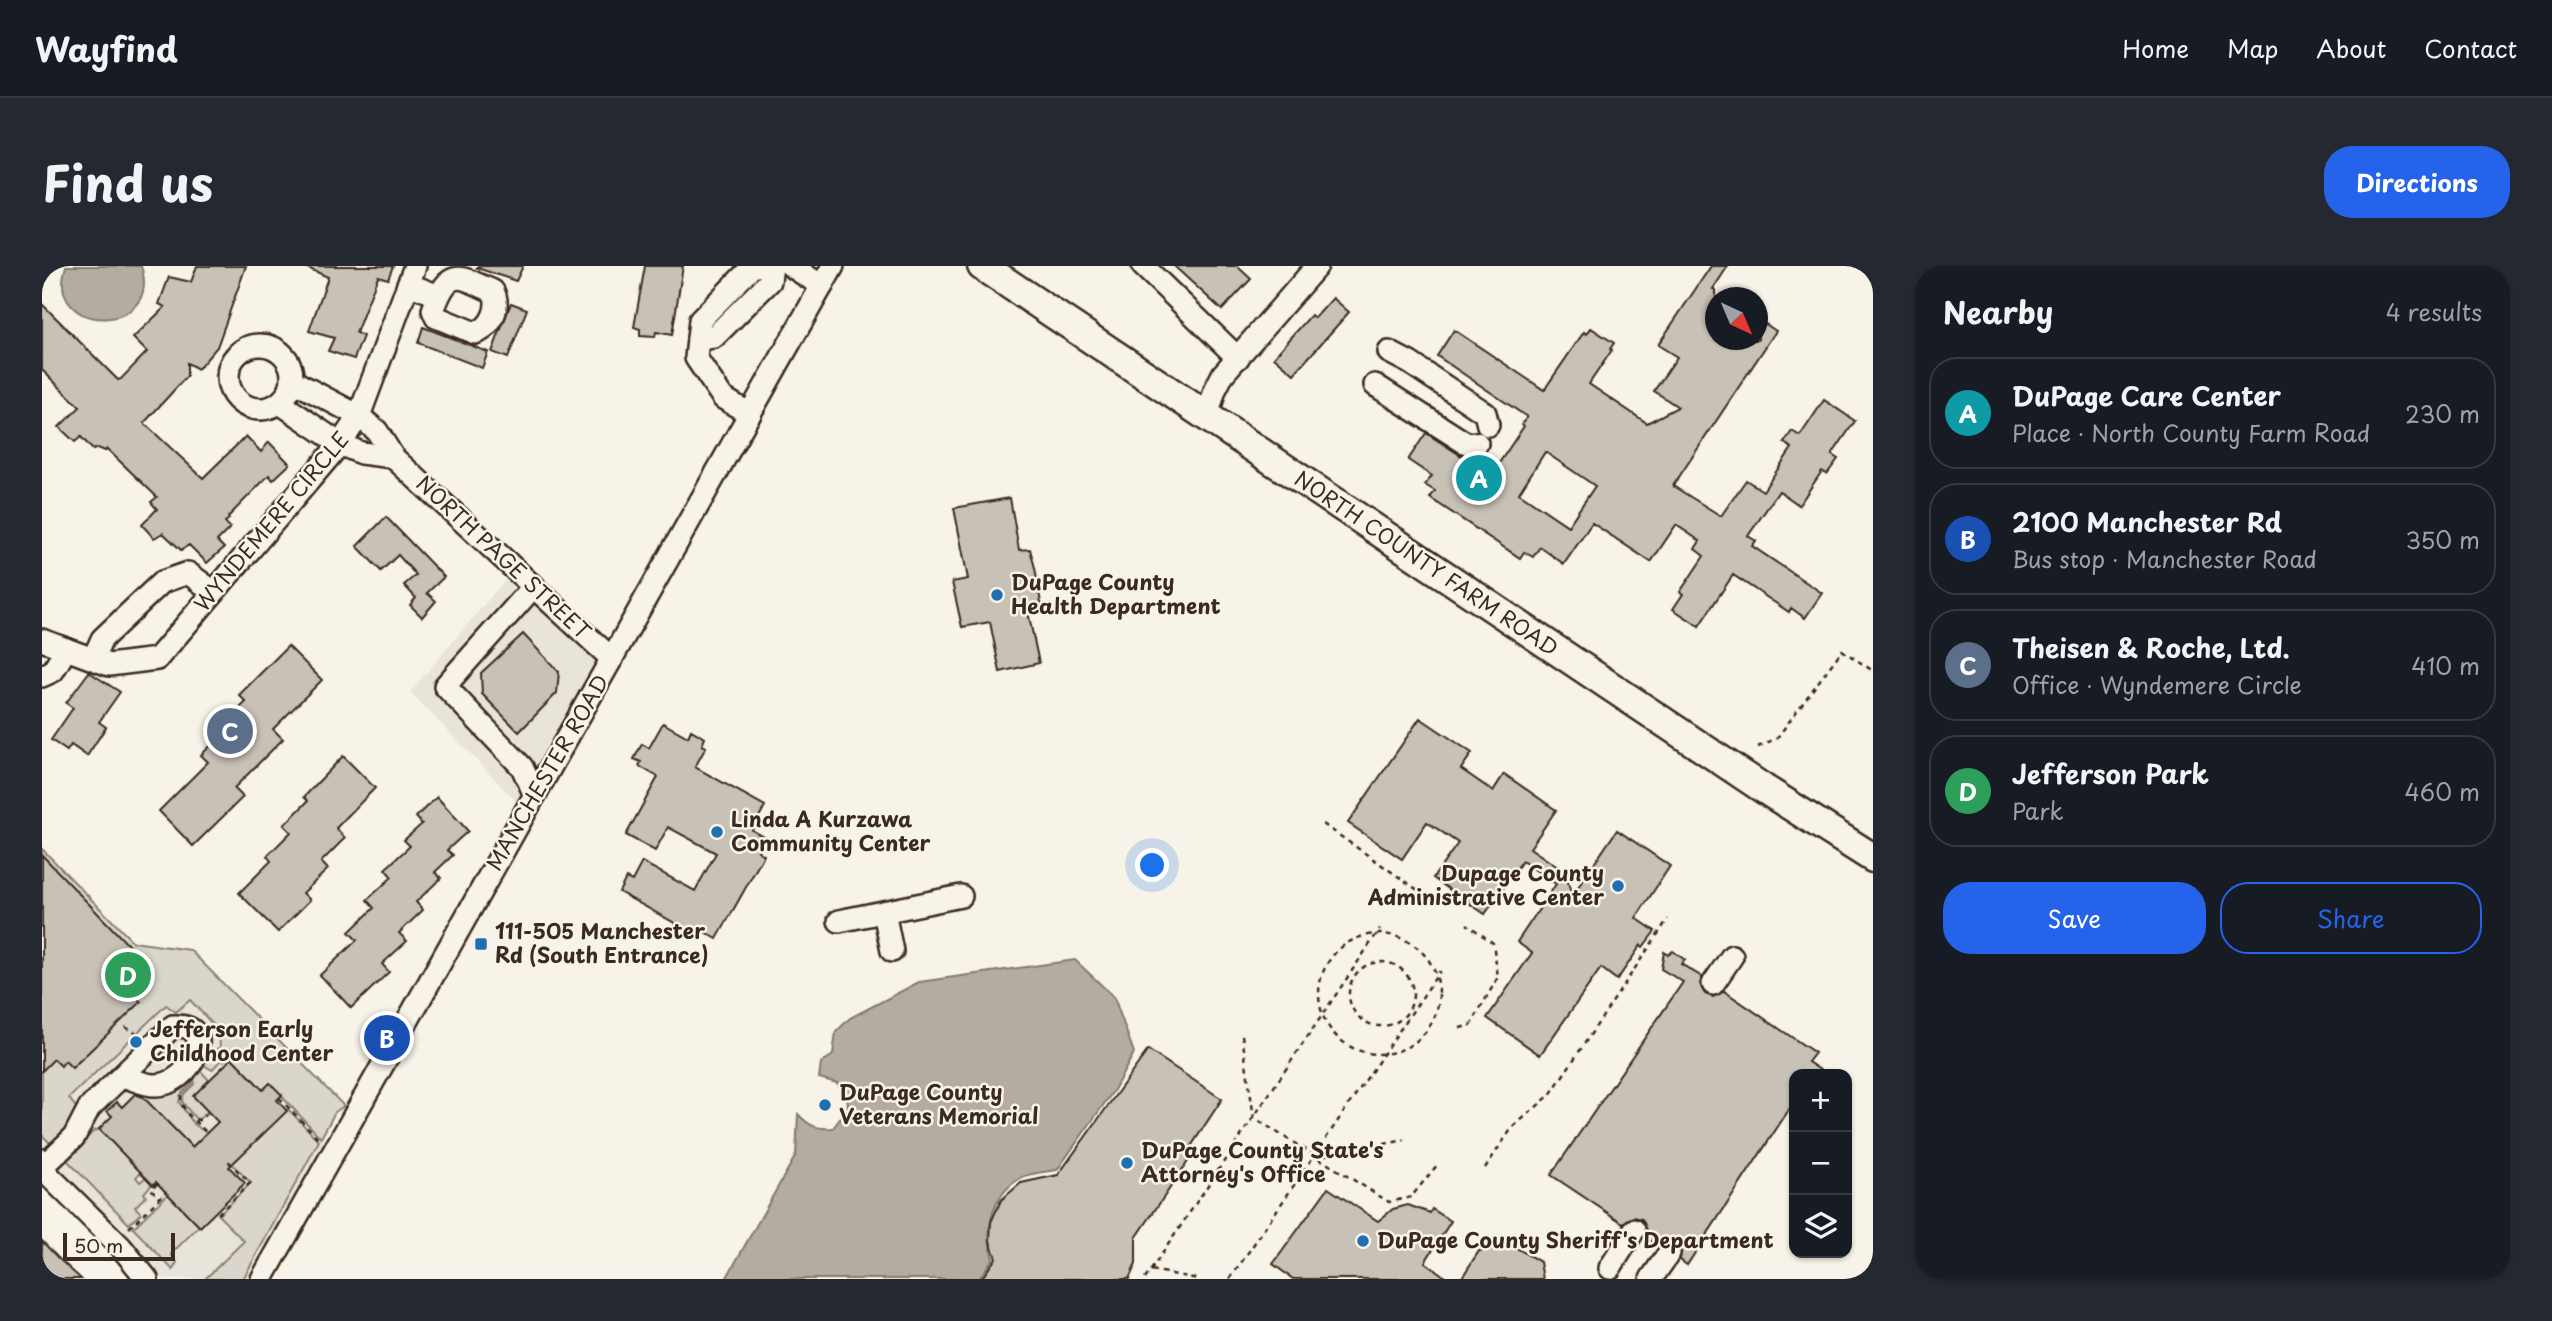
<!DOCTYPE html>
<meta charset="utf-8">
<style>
:root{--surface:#171b24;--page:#242831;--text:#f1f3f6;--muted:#9ea1a6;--line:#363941;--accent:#2563eb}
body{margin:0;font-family:"Playpen Sans",sans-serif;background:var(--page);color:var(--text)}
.controls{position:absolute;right:21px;bottom:21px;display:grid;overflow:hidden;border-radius:14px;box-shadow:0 2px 5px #0004}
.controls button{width:63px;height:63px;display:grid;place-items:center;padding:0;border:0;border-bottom:2px solid var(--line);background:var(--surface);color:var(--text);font:35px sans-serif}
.compass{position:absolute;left:1663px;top:21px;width:63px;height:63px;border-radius:50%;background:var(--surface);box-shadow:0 2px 5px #0004;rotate:136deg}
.scale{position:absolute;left:21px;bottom:18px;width:112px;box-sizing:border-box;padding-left:7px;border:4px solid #3b2a1e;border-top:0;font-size:19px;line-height:24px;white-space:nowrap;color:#3b2a1e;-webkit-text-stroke:5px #f7f3e8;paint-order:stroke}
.you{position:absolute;left:1111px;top:600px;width:24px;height:24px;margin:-18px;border:5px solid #fff;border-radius:50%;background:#1a73e8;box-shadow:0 0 0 10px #1a73e833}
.badge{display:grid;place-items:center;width:46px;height:46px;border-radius:50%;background:var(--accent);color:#fff;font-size:23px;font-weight:700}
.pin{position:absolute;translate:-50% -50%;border:4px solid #fff;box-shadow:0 2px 7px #0006}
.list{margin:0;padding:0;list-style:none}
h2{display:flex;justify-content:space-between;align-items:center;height:91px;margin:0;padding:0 28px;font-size:30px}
h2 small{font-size:23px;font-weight:400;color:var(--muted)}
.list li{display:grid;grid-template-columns:46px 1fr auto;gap:21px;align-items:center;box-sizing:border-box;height:112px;margin:0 14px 14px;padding:0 14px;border:2px solid var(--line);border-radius:28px}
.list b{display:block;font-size:26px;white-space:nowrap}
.list p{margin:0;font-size:23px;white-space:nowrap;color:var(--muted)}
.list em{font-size:23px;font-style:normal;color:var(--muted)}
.actions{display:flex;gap:14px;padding:21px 28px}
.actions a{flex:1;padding:16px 0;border:2px solid var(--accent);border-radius:28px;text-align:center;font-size:24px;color:var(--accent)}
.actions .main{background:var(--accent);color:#fff}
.icon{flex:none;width:38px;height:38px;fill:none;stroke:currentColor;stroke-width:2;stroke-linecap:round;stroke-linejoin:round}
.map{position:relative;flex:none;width:1831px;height:1013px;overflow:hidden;border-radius:28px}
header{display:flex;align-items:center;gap:42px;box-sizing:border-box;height:98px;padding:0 35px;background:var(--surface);border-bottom:2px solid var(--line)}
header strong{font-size:33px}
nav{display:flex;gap:38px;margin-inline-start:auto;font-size:24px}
.intro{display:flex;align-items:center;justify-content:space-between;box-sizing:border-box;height:168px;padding:0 42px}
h1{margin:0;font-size:49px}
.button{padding:18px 32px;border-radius:28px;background:var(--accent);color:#fff;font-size:24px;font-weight:700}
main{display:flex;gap:42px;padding:0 42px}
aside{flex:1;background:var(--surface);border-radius:28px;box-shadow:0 2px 5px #0004}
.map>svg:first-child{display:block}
</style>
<header>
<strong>Wayfind</strong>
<nav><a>Home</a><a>Map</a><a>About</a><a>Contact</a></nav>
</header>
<div class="intro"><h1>Find us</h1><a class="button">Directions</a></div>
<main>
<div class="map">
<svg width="1831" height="1013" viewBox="0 0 1831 1013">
<rect width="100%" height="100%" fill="#f7f3e8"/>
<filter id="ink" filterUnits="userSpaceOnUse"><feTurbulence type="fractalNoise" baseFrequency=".0143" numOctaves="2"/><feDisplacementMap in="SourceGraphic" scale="14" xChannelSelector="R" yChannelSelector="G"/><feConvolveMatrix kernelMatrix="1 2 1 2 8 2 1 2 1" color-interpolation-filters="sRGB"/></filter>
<g filter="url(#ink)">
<g fill="#e9e4d9">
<polygon points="469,307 563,393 477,538 368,426"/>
<polygon points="0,581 289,879 214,1013 118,1013 0,891"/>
</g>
<g fill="#dbd6cb" stroke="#8b8074" stroke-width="2">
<polygon points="0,583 91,676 148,684 302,840 293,846 279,872 228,818 221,824 190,792 177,796 170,804 159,797 164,786 178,782 177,765 148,734 134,746 124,739 27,832 35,843 14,883 0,869"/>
<polygon points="156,802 167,814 166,845 157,853 153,852 140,836 142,828 152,818 153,811 150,807"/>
<polygon points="149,809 151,816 140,827 137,836 152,858 164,867 159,873 157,888 96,826"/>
<polygon points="246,843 277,875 201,1013 163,1013 202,975 176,949 209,917 190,898"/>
<polygon points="57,863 99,906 94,911 98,916 104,911 110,918 102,927 104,930 93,941 99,947 87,958 24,893 52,865"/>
<polygon points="126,928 157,960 129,988 135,996 131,1004 91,962"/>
</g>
<g fill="#b4aca0" stroke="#84786c" stroke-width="2">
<path d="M24,0H99C122,69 1,71 24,0Z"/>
<path d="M1033,694L1072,731L1092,787L1072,824L1015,904C1004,906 986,907 977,913C950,930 942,963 951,992L937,1013H684L754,889L756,848C767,860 774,863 791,862L806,842L805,828L795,817L777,812L779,797L791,789L794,766L808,752L877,716Z"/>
</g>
<g fill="#c8c1b6" stroke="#3b2a1e" stroke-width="2" fill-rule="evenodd">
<polygon points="155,0 204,0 175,81 156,103 145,97 145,110 102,157 161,212 204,170 219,186 227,176 248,198 231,214 227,209 186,251 187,253 183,256 188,262 175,275 182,282 165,297 147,279 139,284 121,267 112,272 100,259 115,243 109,236 115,231 65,183 63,185 56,182 51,184 39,171 33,176 17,161 38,141 0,104 0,38 76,114 79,113 105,86 91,72 123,41 117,38 127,11 149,16"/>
<polygon points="261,0 351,0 346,13 336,10 314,67 321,70 312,93 286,85 292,72 267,65 286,11"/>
<polygon points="436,0 481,0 474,15 435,2"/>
<polygon points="603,0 641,0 630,69 614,66 613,71 598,70 598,63 592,61"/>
<polygon points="1132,0 1195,0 1209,13 1180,44"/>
<path d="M1669,0H1686L1671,23L1674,24V74H1716V53L1734,65L1631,220L1679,250L1704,214L1721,225L1750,182L1742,177L1750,165L1758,170L1782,134L1813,155L1790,189L1796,193L1785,208L1780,205L1757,239L1737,225L1706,270L1714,275L1710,280L1780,327L1763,352L1749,342L1747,346L1691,309L1657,360L1631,343L1641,328L1638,326L1662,290L1653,283L1658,275L1634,259L1609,296L1550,257L1522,298L1498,281L1491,291L1482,286L1478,292L1388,232L1393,225L1383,219L1390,210L1366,194L1384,167L1449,209L1482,160L1480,158L1485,151L1395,90L1412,64L1502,124L1542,66L1545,68L1549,62L1572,77L1568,83L1570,84L1547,118L1605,157L1636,141L1612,125L1635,91L1616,79ZM1503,186L1553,220L1526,260L1477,227Z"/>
<polygon points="1291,32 1307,46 1252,108 1232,91 1269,49 1273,52"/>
<polygon points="469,37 485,43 466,92 450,86"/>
<polygon points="381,61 446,86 440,102 376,77"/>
<polygon points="968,232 977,284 988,283 993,302 1000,343 986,346 997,397 958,406 948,356 920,361 910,316 926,313 912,242"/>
<polygon points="344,251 402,311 385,327 394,335 380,351 368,339 374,332 362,319 374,309 356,289 339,305 315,280"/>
<polygon points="481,368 517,406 515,427 477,466 440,428 439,407"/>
<polygon points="246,380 280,414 231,463 241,473 192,522 201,531 151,580 117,545 166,496 159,489 184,465 179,460 204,436 197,429"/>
<polygon points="47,406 78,426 57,456 64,461 45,490 29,479 25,485 9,474 31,442 24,437"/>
<polygon points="1378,452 1430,487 1419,503 1451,525 1462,508 1514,544 1488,582 1523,606 1530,630 1575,564 1628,600 1594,652 1613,665 1601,681 1599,679 1575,714 1559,702 1498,789 1445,752 1490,687 1475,676 1514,618 1480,595 1443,648 1391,612 1416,577 1385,556 1360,593 1306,557"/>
<polygon points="621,457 646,471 649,464 663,472 660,479 664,481 653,501 723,540 710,564 724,572 716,585 722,589 675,673 654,661 651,667 577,626 584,612 590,615 600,596 653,625 674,587 626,561 613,585 584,569 616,511 597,500 599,496 592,493 600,478 607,482"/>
<polygon points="301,490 333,522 294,562 303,572 279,596 286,603 261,627 268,634 236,666 197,627 229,595 225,590 249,566 242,559 266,535 262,531"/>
<polygon points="395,531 426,565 405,584 411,589 393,606 399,612 374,636 381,644 357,667 365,675 340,698 347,706 309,742 278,709 315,674 307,666 332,642 325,634 350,611 343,603 368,580 362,574 380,558 374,551"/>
<polygon points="0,589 90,683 72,700 89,717 85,721 99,736 30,802 23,795 19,800 12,793 0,805"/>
<polygon points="1631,685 1643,694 1639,698 1660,711 1658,718 1663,728 1671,731 1682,725 1773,787 1766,796 1784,808 1752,808 1752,836 1645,999 1638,994 1639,982 1634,976 1622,975 1616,980 1603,971 1605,964 1600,953 1592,951 1581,957 1509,909 1641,716 1619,703 1622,686 1626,689"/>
<polygon points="1106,784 1180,833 1148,882 1153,885 1094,972 1094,998 1087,1013 939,1013 954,992 948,975 949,956 959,934 979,917 1016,909"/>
<polygon points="190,792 221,824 228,817 240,829 235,834 245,845 187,901 203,917 158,961 114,916 111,919 57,863 70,850 65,845 75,836 80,841 93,828 101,831 150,881 176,856 151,830"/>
<polygon points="1286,922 1336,955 1351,943 1366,939 1388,947 1390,943 1409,955 1383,996 1406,1013 1251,1013 1231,998"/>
<polygon points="0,975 15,991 39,1013 11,1013 0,1003"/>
<polygon points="1471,980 1498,996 1501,1013 1419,1013 1437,985"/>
</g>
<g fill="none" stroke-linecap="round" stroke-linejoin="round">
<g stroke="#3b2a1e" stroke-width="26">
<g id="minor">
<polyline points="749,0 780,20"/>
<polyline points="1101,0 1196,92"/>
<path d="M366,18L397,30C411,0 425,15 451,25C459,40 450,62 433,67L394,51L391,44L397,30"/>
<polyline points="656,73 672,71 728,15 730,0"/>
<circle cx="218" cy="111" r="32"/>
<polyline points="1347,86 1368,97 1443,147 1446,159"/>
<polyline points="251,115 317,150 335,165 351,191 570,393"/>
<polyline points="1333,119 1422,176 1427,178 1435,177"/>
<polyline points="238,137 298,178 319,187 351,191"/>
<polyline points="708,148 681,132 654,92 658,54 711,0 715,0"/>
<polyline points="1165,151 1173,124 1181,108 1275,0"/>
<polyline points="492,320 403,420 480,501 493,529"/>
<polyline points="0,374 67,399 115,393 298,178 317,150 373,0"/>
<polyline points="51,393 60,373 120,316 146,307 172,326"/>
<polyline points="0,410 11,405 24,383"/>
<polyline points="842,646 850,685"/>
<polyline points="797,655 919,630"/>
<polyline points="1671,718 1690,690"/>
<path d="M0,894L7,895L32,871L47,842L131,760C180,757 148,820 113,819C102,819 91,813 81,810"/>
<polyline points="0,903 79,981 105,1013"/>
<polyline points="1568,1002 1592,964"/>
<polyline points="220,1013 791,0"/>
<polyline points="1609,1013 1627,987"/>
</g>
</g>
<g stroke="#3b2a1e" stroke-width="33">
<polyline id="major" points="940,0 1722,523 1831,592"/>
</g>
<g stroke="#3b2a1e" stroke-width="2.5" stroke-dasharray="5 5" stroke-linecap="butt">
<polyline points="1716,481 1735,472 1800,384 1831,405"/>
<polyline points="1281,558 1380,627"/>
<circle cx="1337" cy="728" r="60"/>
<circle cx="1339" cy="728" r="32"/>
<polyline points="83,761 98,769"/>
<polyline points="1418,762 1429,759 1456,711 1451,677 1425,658"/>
<polyline points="1200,769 1212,852 1347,936 1369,931 1396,898"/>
<path d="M139,829C137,845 156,857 165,867"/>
<polyline points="237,832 277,873"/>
<polyline points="153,854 158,854 167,846"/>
<polyline points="1273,891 1363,874"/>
<polyline points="1443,902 1470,862 1508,829 1626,653"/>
<polyline points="116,917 109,923 118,932 124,926"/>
<polyline points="176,948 208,917 184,893"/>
<polyline points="87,962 118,932"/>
<polyline points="1109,1004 1156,1013"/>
<polyline points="1103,1013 1338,663"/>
<polyline points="1188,1013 1398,705"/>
</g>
<use href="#minor" stroke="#f7f3e8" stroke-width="21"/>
<use href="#major" stroke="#f7f3e8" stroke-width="28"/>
<g stroke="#3b2a1e" stroke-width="7">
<polyline id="rail" points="1830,1013 1831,1011"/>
</g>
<use href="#rail" stroke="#f7f3e8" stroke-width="4.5" stroke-dasharray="13" stroke-linecap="butt"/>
</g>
</g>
<g fill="#1f6fb2" stroke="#f7f3e8" stroke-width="2.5">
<circle cx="955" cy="329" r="7"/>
<circle cx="675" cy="566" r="7"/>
<circle cx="1576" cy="620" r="7"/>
<rect x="432" y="671" width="14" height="14" rx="3.5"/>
<circle cx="94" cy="776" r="7"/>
<circle cx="783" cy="839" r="7"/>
<circle cx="1085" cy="897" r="7"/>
<circle cx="1321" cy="975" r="7"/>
</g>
<g text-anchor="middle" stroke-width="5" stroke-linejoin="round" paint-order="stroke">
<g font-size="21" fill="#3b2a1e" stroke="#f7f3e8">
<text transform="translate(230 256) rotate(-50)" y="7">WYNDEMERE CIRCLE</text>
<text transform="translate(461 292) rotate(43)" y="7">NORTH PAGE STREET</text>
<text transform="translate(1384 298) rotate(34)" y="7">NORTH COUNTY FARM ROAD</text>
<text transform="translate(506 507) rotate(-60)" y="7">MANCHESTER ROAD</text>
</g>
<g font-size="21" font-weight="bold" fill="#3b2a1e" stroke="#f7f3e8" text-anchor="start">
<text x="969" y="324">DuPage County<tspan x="969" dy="24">Health Department</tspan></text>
<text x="689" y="561">Linda A Kurzawa<tspan x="689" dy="24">Community Center</tspan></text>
<text x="1562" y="615" text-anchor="end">Dupage County<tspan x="1562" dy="24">Administrative Center</tspan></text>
<text x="453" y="673">111-505 Manchester<tspan x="453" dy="24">Rd (South Entrance)</tspan></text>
<text x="108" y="771">Jefferson Early<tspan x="108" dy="24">Childhood Center</tspan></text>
<text x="797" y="834">DuPage County<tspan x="797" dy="24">Veterans Memorial</tspan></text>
<text x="1099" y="892">DuPage County State's<tspan x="1099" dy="24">Attorney's Office</tspan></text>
<text x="1335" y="982">DuPage County Sheriff's Department</text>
</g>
</g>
</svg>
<div class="controls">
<button>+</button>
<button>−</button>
<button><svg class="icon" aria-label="layers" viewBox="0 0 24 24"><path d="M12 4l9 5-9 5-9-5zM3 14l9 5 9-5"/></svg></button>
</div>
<svg class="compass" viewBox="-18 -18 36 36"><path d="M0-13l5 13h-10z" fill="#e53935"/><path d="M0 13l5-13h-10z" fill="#9ea1a6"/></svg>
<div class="scale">50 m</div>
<div class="you"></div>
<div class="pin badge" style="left:1437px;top:212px;background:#0f9aa8">A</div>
<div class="pin badge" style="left:345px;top:772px;background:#1a4fb4">B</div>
<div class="pin badge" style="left:188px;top:465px;background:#5c6f8a">C</div>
<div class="pin badge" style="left:86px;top:709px;background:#2e9e5b">D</div>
</div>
<aside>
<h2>Nearby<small>4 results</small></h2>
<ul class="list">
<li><span class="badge" style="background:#0f9aa8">A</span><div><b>DuPage Care Center</b><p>Place · North County Farm Road</p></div><em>230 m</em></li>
<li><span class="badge" style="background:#1a4fb4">B</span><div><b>2100 Manchester Rd</b><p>Bus stop · Manchester Road</p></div><em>350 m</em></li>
<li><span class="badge" style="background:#5c6f8a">C</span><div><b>Theisen &amp; Roche, Ltd.</b><p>Office · Wyndemere Circle</p></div><em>410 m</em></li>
<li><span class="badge" style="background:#2e9e5b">D</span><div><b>Jefferson Park</b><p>Park</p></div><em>460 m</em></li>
</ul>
<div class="actions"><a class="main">Save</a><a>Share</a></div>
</aside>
</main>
